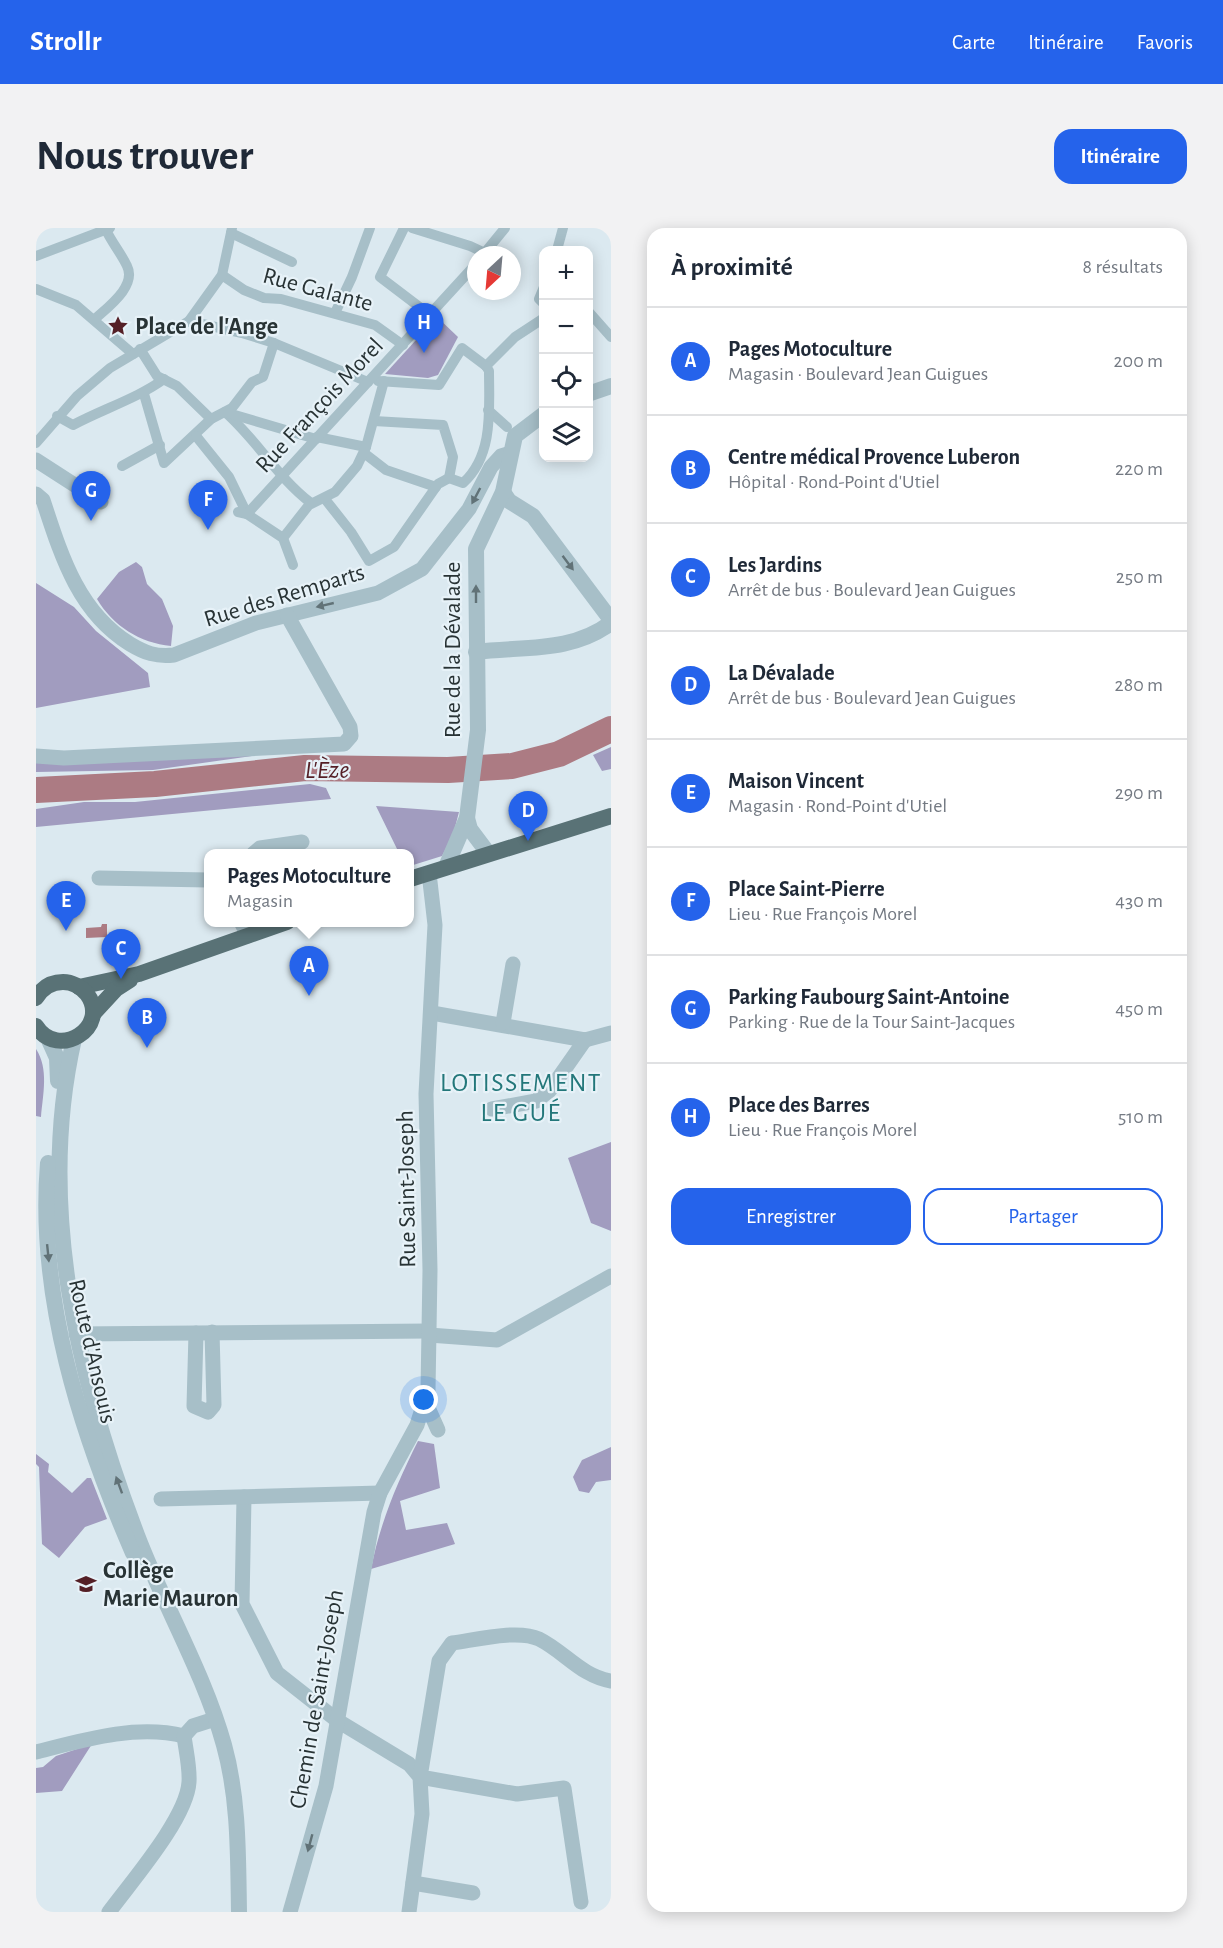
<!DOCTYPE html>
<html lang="fr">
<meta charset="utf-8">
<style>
:root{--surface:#fff;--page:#f2f2f3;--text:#1f2937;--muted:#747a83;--line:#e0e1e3;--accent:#2563eb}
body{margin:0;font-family:"Alegreya Sans",sans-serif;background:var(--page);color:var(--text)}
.controls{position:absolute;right:18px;top:18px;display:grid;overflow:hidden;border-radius:12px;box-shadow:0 3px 15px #0003}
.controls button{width:54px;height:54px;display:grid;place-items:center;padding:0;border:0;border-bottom:2px solid var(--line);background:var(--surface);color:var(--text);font:30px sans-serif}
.compass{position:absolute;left:431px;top:18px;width:54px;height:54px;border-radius:50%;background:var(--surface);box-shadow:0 3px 15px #0003;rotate:206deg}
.you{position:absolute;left:388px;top:1172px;width:21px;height:21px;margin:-15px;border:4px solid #fff;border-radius:50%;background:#1a73e8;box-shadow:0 0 0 9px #1a73e833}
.badge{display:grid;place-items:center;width:39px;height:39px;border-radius:50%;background:var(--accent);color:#fff;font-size:20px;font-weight:700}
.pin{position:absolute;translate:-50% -50px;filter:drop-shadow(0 2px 3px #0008)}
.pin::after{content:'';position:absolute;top:32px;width:21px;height:18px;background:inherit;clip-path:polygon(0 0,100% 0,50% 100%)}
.popup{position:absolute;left:168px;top:621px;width:210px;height:78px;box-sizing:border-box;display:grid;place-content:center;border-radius:12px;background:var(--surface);filter:drop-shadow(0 2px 4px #0005);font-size:20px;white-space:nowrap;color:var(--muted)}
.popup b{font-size:22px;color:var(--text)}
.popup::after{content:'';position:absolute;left:50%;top:100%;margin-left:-12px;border:12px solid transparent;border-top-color:var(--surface)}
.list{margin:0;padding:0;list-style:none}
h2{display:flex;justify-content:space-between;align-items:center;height:78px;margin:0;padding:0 24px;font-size:26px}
h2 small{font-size:20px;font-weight:400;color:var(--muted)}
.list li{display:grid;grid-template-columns:39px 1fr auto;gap:18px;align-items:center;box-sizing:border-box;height:108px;padding:0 24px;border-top:2px solid var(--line)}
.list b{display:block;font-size:22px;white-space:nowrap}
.list p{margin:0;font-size:20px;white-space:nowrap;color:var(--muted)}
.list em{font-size:20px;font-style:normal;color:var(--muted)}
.actions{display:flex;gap:12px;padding:18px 24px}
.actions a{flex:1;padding:14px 0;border:2px solid var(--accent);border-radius:18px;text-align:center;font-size:21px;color:var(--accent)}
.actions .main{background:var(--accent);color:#fff}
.icon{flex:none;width:33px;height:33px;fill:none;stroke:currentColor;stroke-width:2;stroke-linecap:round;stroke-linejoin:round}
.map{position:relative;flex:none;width:575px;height:1684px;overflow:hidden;border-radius:18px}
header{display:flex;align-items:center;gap:36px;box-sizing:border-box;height:84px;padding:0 30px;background:var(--accent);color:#fff}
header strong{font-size:28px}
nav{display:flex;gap:33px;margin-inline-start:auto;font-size:21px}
.intro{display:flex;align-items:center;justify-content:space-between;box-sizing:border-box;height:144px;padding:0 36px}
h1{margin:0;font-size:42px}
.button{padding:15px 27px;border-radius:18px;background:var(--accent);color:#fff;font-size:21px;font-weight:700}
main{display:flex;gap:36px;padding:0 36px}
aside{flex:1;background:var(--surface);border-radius:18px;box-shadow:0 3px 15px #0003}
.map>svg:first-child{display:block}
</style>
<header>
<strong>Strollr</strong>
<nav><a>Carte</a><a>Itinéraire</a><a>Favoris</a></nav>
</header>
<div class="intro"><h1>Nous trouver</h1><a class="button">Itinéraire</a></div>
<main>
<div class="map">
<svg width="575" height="1684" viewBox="0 0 575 1684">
<rect width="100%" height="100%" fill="#dbe9f0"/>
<g fill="#a19cbf">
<polygon points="401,89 422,109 402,147 392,150 349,146"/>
<path d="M100,334L106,339L111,356L126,371L137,398L135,418C104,415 77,398 61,371L83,344Z"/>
<polygon points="0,355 38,379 60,403 112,445 114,459 0,480"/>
<polygon points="575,519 575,541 566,543 557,527"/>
<polygon points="0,528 216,528 117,542 0,544"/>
<polygon points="274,556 290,560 295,571 0,599 0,581 48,574 99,574"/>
<polygon points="340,578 423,584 417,607 406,628 374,638 374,626 363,625"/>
<path d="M0,821C13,841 7,866 5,889L0,888Z"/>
<polygon points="575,914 575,1003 555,995 532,930"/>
<path d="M382,1213L398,1216L404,1260L364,1273L370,1302L411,1295L419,1316L335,1341C344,1295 361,1255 382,1213Z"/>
<polygon points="575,1219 575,1252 560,1254 553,1265 543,1263 537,1249 546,1232"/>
<polygon points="0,1226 13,1236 12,1244 36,1265 51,1250 55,1250 71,1291 49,1299 23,1330 6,1316 3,1239 0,1236"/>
<polygon points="56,1516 26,1563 0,1565 0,1540 7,1539 20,1528"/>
</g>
<polygon fill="#ac7b83" points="66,696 71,696 71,709 50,710 50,700 65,699"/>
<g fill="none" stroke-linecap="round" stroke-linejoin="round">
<polyline stroke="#ac7b83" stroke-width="26" points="0,562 119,556 269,540 412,542 476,538 523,526 575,501"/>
<g stroke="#a7bfc8" stroke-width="10">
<polyline points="368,0 344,49 394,87"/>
<polyline points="376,0 434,18 449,25"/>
<polyline points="195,5 256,34"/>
<polyline points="521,22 527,0"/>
<polyline points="447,27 469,0"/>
<polyline points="0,28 74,0"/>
<polyline points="186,47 208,62 228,70 245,71 339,97 367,117"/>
<polyline points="508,59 503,71 508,76"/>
<polyline points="0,61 40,77 97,126"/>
<polyline points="552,83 575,109"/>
<polyline points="299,85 316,49 334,0"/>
<path d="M59,91C72,79 101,58 91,38C85,25 76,15 70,2"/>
<polyline points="153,93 206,105 238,115 332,154"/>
<polyline points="104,121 121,148 141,158 175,191"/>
<polyline points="450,138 479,109 508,90"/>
<polyline points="342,153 403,157 426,120 450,138"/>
<polyline points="108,166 128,235 175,191 196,180 216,154 227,149 238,115"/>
<polyline points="452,182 471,199"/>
<path d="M189,184C221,212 241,249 275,275"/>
<polyline points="192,185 280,211"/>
<path d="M21,188L37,197C67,181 102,170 128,151"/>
<polyline points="338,193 407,197 417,229 413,250"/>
<polyline points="160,208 193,249 211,286 247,310 257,337"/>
<polyline points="281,209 330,219"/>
<polyline points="0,215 41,168 74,140 153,93 186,47 196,0"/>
<polyline points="328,225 350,242 400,259"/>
<polyline points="86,238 124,217"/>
<path d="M289,271L315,304L333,333L358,319L402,256L413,250L427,255C458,227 453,181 453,143L450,138"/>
<polyline points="202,284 211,286 440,36"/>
<polyline points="247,310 273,277 299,264 321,238 330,219 348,153"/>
</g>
<g stroke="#a7bfc8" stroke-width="15">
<polyline points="0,232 65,274"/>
<path d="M0,266L7,272C25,327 42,384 94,416C109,425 120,429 138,427L220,395L342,365L386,341L433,281L455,239L465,228L475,225"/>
<polyline points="0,528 28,530 308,516 315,508 314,499 251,387"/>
<polyline points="217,626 224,620 266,614"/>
<polyline points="63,650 172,652"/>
<polyline points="205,694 212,708"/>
<polyline points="396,785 549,812 575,805"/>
<polyline points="467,795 477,736"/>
<polyline points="456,881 500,873 514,862 549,812"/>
<polyline points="160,1105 158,1178 172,1184 178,1177 176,1104"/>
<polyline points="40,1106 393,1103"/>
<polyline points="393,1107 461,1112 575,1048"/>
<polyline points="390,1175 402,1202"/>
<polyline points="208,1269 206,1376 241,1445 302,1493 373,1536 384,1549 386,1586 373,1684"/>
<polyline points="125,1271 344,1265"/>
<path d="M0,1524C47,1512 100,1496 148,1508"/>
<polyline points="377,1655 437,1665"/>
<path d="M545,1674L528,1560L481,1566L384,1549L403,1433L416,1415C439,1412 482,1401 503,1411C529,1424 545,1448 575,1453"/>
<path d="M73,1684C95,1654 151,1590 153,1554C154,1540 150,1523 148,1508L157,1498L179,1491"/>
<polyline points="254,1684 290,1558 338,1284 344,1265 381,1197 392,1162 394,1042 390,866 399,697 393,645"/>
</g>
<g stroke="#a7bfc8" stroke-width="16">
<polyline points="552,166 575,158"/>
<polyline points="467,264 473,273 497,288 575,392"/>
<path d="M440,424C488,418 535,425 575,395"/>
<polyline points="431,590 434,601 452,625"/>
<polyline points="410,639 431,590 442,502 440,321 467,264 479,208 508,186"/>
<polyline points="12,810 21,830 22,853"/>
<path d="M38,811C0,977 42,1152 101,1307C128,1378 168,1445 188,1517C203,1571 202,1628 203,1684"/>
<path d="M12,935C1,1068 44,1203 97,1325"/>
</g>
<g stroke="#597276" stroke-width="16">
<polyline points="374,651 575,588"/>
<polyline points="43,759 103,746 251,694"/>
<path d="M0,770C6,760 15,754 27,754C36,754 45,759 51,766C75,799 22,833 0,798"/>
<polyline points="57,786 80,761 94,752"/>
</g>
</g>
<defs><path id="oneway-solid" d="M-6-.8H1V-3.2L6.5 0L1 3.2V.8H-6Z" transform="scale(1.5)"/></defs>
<g fill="#617277">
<use href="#oneway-solid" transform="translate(440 268) rotate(118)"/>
<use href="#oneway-solid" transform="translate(532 335) rotate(53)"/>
<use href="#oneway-solid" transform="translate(440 366) rotate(-90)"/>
<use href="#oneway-solid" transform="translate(289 377) rotate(167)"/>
<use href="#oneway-solid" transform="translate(12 1025) rotate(84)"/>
<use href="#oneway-solid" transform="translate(83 1257) rotate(-110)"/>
<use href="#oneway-solid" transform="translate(274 1615) rotate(105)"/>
</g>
<defs>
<g id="sight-bare" transform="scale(1.62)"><path d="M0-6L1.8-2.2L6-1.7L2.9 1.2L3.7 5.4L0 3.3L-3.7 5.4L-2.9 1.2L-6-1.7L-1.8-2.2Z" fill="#541f26" stroke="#e7f2f8" stroke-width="2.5" paint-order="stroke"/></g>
<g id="school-bare" transform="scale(1.62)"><path d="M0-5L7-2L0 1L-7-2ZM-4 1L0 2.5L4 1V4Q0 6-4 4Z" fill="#541f26" stroke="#e7f2f8" stroke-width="2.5" paint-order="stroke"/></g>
</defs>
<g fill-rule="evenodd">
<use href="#sight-bare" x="82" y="98"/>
<use href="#school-bare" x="50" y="1356"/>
</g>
<g text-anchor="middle" stroke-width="4.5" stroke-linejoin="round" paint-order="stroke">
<g font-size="24" fill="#283335" stroke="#e7f2f8">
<text transform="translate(282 61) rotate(15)" y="8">Rue Galante</text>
<text transform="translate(283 177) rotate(-47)" y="8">Rue François Morel</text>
<text transform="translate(248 367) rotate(-17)" y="8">Rue des Remparts</text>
<text transform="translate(416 422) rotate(-90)" y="8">Rue de la Dévalade</text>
<text transform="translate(370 961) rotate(-91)" y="8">Rue Saint-Joseph</text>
<text transform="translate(57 1123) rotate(77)" y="8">Route d'Ansouis</text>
<text transform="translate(280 1471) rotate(-80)" y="8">Chemin de Saint-Joseph</text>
</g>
<g font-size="24" font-weight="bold" fill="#283335" stroke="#e7f2f8" text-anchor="start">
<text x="99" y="106">Place de l'Ange</text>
<text x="67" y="1350">Collège<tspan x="67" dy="28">Marie Mauron</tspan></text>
</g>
<g font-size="26" font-style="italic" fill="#541f26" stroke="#e7f2f8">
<text x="291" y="550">L'Èze</text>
</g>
<g font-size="26" letter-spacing="1.5" fill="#23777a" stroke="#e7f2f8">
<text x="485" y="863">LOTISSEMENT<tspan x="485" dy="30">LE GUÉ</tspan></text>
</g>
</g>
</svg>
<div class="controls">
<button>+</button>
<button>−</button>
<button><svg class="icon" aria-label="locate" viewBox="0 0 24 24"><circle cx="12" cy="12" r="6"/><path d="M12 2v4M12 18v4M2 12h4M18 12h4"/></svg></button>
<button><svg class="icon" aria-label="layers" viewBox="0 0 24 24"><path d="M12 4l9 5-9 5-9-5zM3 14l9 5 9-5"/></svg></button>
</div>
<svg class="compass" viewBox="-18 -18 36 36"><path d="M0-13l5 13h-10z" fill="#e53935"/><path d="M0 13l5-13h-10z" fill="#747a83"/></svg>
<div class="you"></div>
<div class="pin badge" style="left:273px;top:768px">A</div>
<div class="popup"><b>Pages Motoculture</b>Magasin</div>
<div class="pin badge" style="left:111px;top:820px">B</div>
<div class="pin badge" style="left:85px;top:751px">C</div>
<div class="pin badge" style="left:492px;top:613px">D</div>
<div class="pin badge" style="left:30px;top:703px">E</div>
<div class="pin badge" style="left:172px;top:302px">F</div>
<div class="pin badge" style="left:55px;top:293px">G</div>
<div class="pin badge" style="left:388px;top:125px">H</div>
</div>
<aside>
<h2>À proximité<small>8 résultats</small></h2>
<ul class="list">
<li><span class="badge">A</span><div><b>Pages Motoculture</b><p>Magasin · Boulevard Jean Guigues</p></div><em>200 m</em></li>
<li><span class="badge">B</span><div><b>Centre médical Provence Luberon</b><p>Hôpital · Rond-Point d'Utiel</p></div><em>220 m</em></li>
<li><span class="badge">C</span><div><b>Les Jardins</b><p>Arrêt de bus · Boulevard Jean Guigues</p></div><em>250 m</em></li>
<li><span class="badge">D</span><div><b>La Dévalade</b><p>Arrêt de bus · Boulevard Jean Guigues</p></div><em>280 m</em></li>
<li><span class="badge">E</span><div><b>Maison Vincent</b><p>Magasin · Rond-Point d'Utiel</p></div><em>290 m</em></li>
<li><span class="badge">F</span><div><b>Place Saint-Pierre</b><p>Lieu · Rue François Morel</p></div><em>430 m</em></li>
<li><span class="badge">G</span><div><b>Parking Faubourg Saint-Antoine</b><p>Parking · Rue de la Tour Saint-Jacques</p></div><em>450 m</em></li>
<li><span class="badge">H</span><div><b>Place des Barres</b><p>Lieu · Rue François Morel</p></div><em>510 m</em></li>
</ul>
<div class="actions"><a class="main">Enregistrer</a><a>Partager</a></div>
</aside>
</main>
